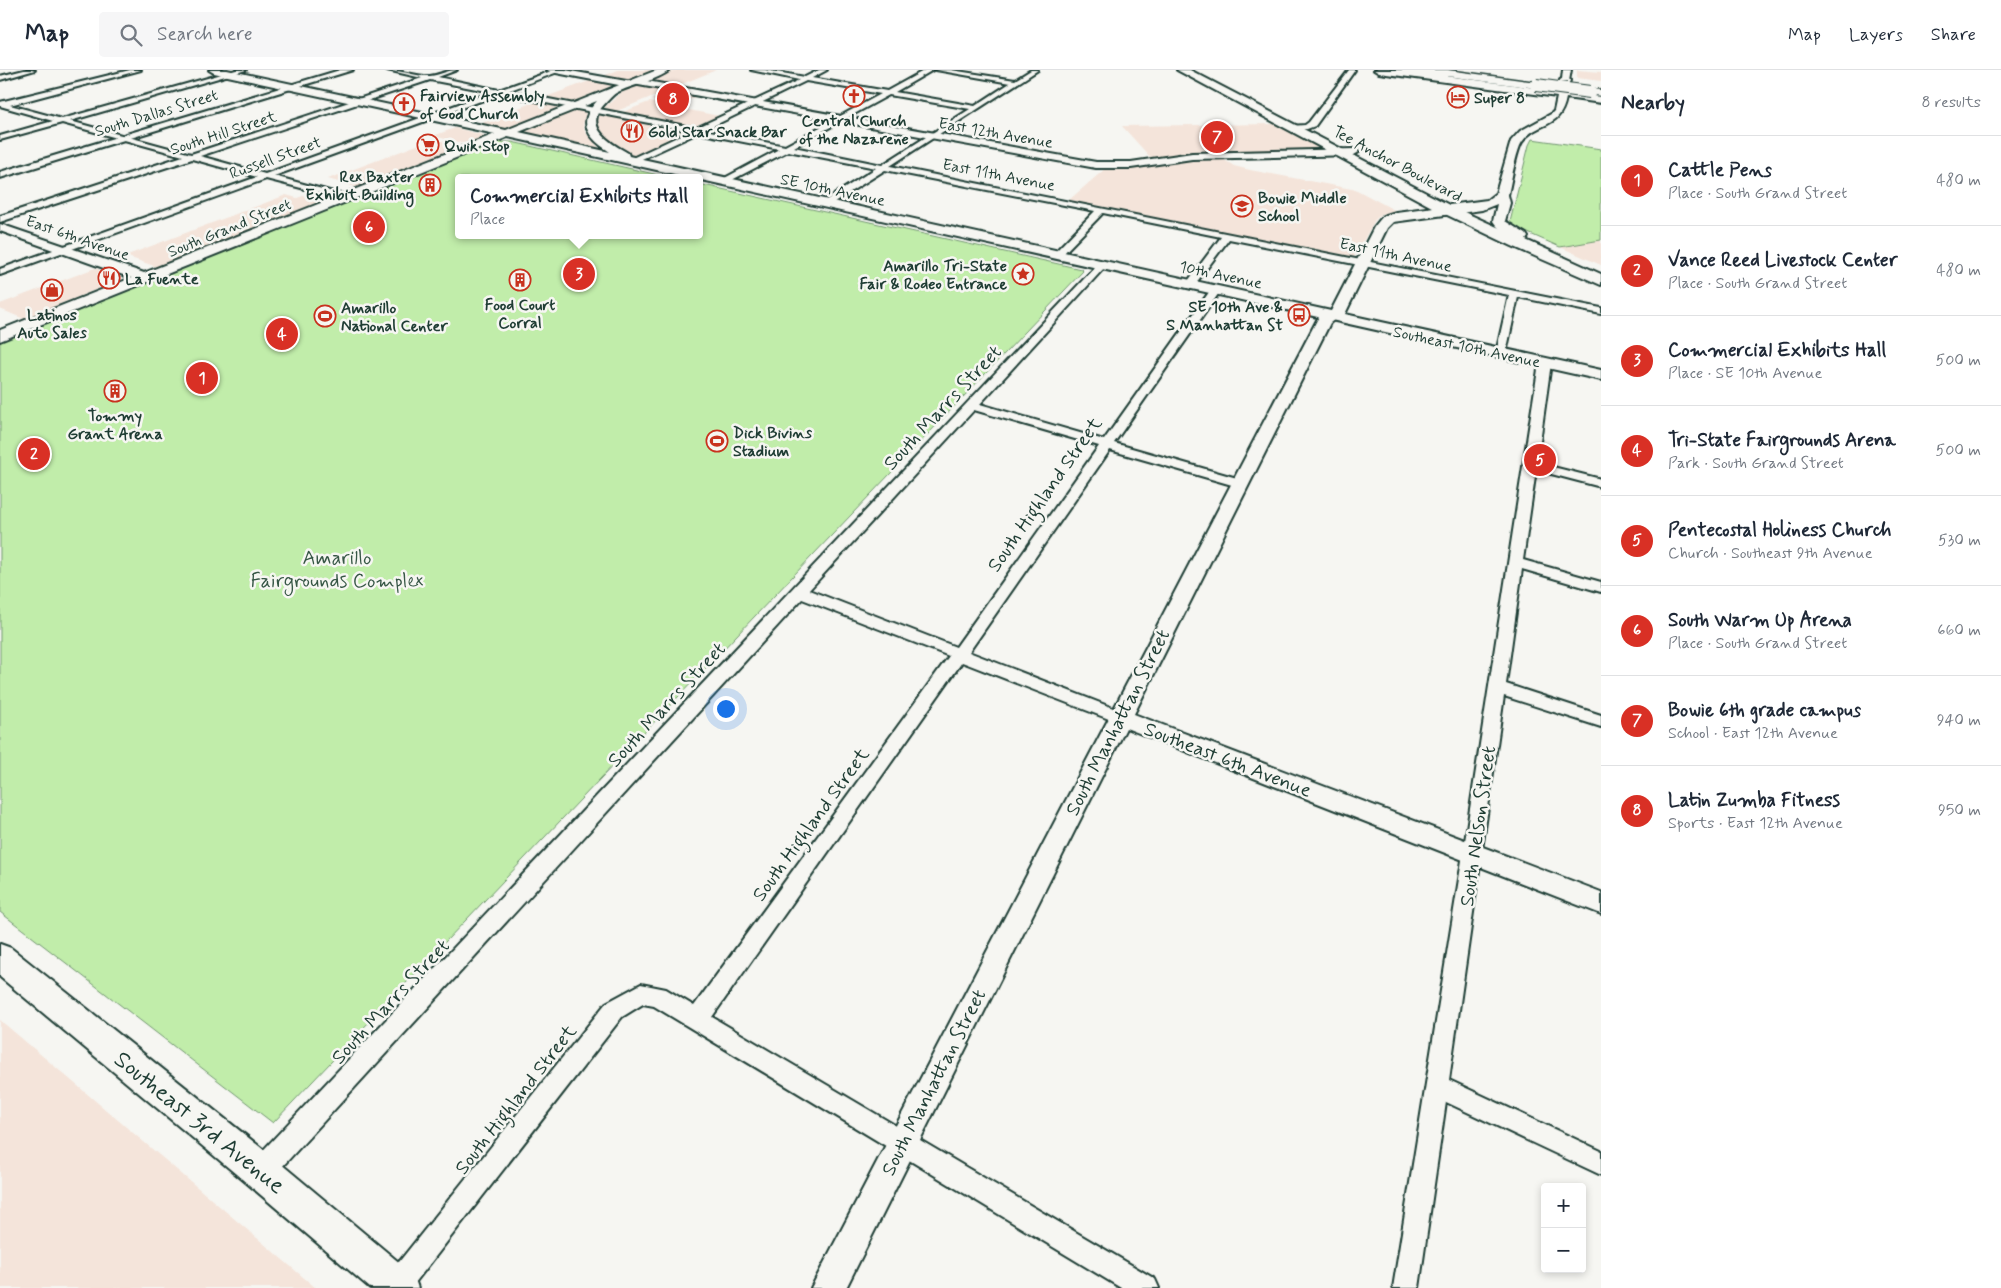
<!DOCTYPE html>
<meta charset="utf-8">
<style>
:root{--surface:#fff;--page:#f6f6f7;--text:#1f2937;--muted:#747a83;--line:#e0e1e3;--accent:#d93025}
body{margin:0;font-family:Mynerve,sans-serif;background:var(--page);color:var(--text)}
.controls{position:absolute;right:15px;bottom:15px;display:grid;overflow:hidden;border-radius:5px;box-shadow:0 2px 8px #0003}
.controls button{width:45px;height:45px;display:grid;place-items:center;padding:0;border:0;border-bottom:1px solid var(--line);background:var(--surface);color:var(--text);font:25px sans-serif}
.you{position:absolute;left:725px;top:638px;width:18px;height:18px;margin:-12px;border:4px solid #fff;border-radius:50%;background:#1a73e8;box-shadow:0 0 0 8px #1a73e833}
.badge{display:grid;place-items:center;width:32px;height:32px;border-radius:50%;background:var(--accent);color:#fff;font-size:16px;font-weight:700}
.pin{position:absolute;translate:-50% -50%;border:2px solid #fff;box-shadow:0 1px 5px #0006}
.popup{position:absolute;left:455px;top:104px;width:248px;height:65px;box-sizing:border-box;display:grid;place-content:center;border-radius:5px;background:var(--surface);filter:drop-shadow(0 1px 4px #0005);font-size:16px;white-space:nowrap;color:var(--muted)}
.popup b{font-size:19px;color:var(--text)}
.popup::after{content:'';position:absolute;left:50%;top:100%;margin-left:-10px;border:10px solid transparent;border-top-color:var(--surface)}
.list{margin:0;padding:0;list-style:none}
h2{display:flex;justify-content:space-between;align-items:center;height:65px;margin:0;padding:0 20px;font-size:21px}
h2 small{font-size:16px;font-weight:400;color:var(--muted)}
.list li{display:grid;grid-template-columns:32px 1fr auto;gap:15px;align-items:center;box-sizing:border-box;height:90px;padding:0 20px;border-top:1px solid var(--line)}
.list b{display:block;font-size:19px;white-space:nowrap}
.list p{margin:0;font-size:16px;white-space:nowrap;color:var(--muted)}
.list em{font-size:16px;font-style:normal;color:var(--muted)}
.icon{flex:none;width:28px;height:28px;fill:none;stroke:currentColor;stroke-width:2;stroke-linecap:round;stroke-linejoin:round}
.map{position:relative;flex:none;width:1601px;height:1218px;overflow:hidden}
header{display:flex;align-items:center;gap:30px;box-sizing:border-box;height:70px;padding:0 25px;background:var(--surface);border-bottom:1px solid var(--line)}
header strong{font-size:24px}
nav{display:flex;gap:28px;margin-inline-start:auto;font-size:18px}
.search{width:350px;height:45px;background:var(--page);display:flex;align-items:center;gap:12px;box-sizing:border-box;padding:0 18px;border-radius:5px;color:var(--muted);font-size:19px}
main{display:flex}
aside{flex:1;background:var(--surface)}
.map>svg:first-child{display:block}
</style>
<header>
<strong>Map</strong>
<div class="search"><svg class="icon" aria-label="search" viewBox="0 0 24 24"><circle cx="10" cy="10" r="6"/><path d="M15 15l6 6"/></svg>Search here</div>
<nav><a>Map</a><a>Layers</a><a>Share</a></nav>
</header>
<main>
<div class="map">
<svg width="1601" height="1218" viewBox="0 0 1601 1218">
<rect width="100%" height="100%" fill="#f6f6f2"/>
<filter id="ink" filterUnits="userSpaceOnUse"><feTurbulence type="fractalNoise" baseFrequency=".02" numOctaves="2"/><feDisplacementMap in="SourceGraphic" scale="10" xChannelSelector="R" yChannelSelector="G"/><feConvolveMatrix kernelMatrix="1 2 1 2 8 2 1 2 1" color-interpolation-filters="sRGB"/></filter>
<g filter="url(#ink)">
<g fill="#f4e4da">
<polygon points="618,0 656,0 629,11 601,7"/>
<polygon points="676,0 716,0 677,16 648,11"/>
<polygon points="1577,0 1601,2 1601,11 1577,8"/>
<polygon points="592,10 617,15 572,33 543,28"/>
<polygon points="637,15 668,20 617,41 604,38 621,23"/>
<polygon points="672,21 680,23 698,26 676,36 651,30"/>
<polygon points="534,32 560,38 505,60 477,54"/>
<polygon points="649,32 719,46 692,57 623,42"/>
<polygon points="579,39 586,42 583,55 585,62 600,79 520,61"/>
<polygon points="599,44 601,44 686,61 633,86 605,68 597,54"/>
<polygon points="1277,54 1324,79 1195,83 1151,88 1122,56"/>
<polygon points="455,58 488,66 467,74 433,66"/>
<polygon points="433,69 463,76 359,118 328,109"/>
<polygon points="1221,88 1234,96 1250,100 1357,120 1396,141 1381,144 1375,150 1354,187 1069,130 1106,98 1129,98 1167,92"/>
<polygon points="312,123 330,128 157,197 125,186 286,125 297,128"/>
<polygon points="1601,170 1601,195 1560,177"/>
<polygon points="95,198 124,208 24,249 0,239 0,234"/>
<polygon points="0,950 316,1218 0,1218"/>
</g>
<g fill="#c1edaa" stroke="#70956f">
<polygon points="1532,69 1601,79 1601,170 1560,177 1512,156 1510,152 1529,75"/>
<polygon points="495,72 512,72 672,108 459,108 459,165 699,165 699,114 1081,199 1083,201 273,1053 0,842 0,271"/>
</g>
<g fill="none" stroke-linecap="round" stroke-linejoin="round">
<g stroke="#1f3d34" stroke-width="4">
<g id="minor">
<polygon points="24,0 35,0 0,10 0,6"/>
<path d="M130,0H141L10,35L62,49L236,0H246L70,51L191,84L422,8L387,0C400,0 419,7 430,6C440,5 447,0 457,0L438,7L499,20L554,0H563L508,21L696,58L799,10L751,0H765L805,7L819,0H827L812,8L887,21L925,0H933L895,22L975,36L1010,13L936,0H951L1015,10L1031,0H1038L890,96L1601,238V244L1518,227L1506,283L1501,286L1496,283L1509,225L1229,169L1193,217L1190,218L1185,215L1221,167L1103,143L1060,187L1057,188L1052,185L1054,183L1095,141L885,100L826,137L822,134L823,132L876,98L788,81L724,114H721V110L779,79L698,63L631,94L627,92L628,90L690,61L500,24L274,106L348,126V130L266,109L0,205V199L257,107L192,89L0,152V146L183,86L62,53L0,70V66L53,51L0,36V32ZM430,10L492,22L265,104L200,86ZM806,11L881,24L785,76L705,60ZM889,25L970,39L882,95L794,77Z"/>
<polygon points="1349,0 1355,0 1315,56 1307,59 1291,60 1291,56 1305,55 1309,52"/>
<path d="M1102,192L1107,195L1105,197L980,334L1104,370L1212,218H1220L1221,220L1114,373L1244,410L1246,413L1239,417L1110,380L969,582L1126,643L1128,647L1126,651L1120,653L1114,651L962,592L712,947L1155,1209L1159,1218H1121L654,936L643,934L622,947L411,1218H384L387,1207L606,933L641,914L666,919L694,936L949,586L802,529L270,1110L261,1113L252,1110L249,1101L252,1092L1099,193ZM974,340L1099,376L956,577L809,520Z"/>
<polygon points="1545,290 1551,293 1537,393 1601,409 1601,417 1536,400 1523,490 1601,512 1601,522 1522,499 1506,614 1601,645 1601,657 1504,626 1449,1010 1601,1081 1601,1105 1446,1032 1419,1218 1393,1218 1463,784 1539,293"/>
</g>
</g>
<g stroke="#1f3d34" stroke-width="4">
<g id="tertiary">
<polygon points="340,0 353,0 0,108 0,102"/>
<polygon points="547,0 565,0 632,12 636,9 1096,92 1131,92 1192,83 1354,79 1359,82 1354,85 1192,89 1131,98 1096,98 633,14 629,17 551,2"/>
<polygon points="1563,0 1571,0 1569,11 1562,9"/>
<polygon points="0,154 150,205 151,208 145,212 140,211 0,161"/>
<polygon points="1332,242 1339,246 1330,253 1134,644 1601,822 1601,844 1126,658 846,1218 811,1218 1317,250 1319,247"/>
</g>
</g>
<g stroke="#1f3d34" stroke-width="4">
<g id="secondary">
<path d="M209,0H227L506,60L657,0H670C657,11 631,15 616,23C611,26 606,33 602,37C584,58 612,74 628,83L629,86L1331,241L1374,157L1383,146L1396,142L1487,130L1496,123L1511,71L1520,61L1551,44L1554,41L1557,27L1379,3L1374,0H1400L1558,21L1560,10L1565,7L1570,10L1567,23L1601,27V33L1566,28C1560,61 1537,50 1522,72C1516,81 1511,113 1508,125L1510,133L1505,151L1526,164L1528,167L1526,170C1514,173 1499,160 1493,151L1497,134L1482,140L1393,152L1387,158L1345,244L1601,300V310L508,67L0,271V260L495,64L214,3ZM597,31C576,53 588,68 610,82L519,62Z"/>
<polygon points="0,874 11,878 274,1088 413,1204 418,1218 370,1218 248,1114 0,907"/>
</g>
</g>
<g stroke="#1f3d34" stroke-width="4">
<polygon id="primary" points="1177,0 1190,0 1453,137 1601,204 1601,215 1512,176 1443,143"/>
</g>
<g stroke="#1f3d34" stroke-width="3">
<g id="motorway">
<polygon points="1388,0 1448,0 1536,12 1542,15 1536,18 1447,6 1447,10 1443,11 1393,3"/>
<polygon points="1590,19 1601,20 1601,26 1586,24 1584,22"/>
</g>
</g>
<use href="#minor" fill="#f6f6f2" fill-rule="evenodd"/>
<use href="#tertiary" fill="#f6f6f2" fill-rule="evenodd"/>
<use href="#secondary" fill="#f6f6f2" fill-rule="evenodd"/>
<use href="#primary" fill="#f6f6f2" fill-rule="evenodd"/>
<use href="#motorway" fill="#f6f6f2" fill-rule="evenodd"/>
<g stroke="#1f3d34" stroke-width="14" stroke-linecap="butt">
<polyline id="motorway-bridge" points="1536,15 1590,22"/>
</g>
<use href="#motorway-bridge" stroke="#f6f6f2" stroke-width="12"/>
</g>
</g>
<defs>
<g id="church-ring" transform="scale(1.125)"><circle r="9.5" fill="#f6f6f2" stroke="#c8321e" stroke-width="1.5"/><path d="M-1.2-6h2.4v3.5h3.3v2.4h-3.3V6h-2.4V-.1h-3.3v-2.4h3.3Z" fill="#c8321e"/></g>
<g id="hotel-ring" transform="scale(1.125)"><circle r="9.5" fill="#f6f6f2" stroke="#c8321e" stroke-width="1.5"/><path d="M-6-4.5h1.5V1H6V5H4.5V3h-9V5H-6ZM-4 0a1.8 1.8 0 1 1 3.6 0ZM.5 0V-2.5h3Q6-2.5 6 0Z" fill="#c8321e"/></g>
<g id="restaurant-ring" transform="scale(1.125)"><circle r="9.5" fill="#f6f6f2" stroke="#c8321e" stroke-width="1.5"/><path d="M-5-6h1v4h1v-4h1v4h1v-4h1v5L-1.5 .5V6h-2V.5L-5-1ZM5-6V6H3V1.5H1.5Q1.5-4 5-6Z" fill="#c8321e"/></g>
<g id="supermarket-ring" transform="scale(1.125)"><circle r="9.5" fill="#f6f6f2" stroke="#c8321e" stroke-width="1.5"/><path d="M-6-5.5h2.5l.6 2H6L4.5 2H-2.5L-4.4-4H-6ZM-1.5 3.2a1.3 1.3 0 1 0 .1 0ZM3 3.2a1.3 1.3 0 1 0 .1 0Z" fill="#c8321e"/></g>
<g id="building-ring" transform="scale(1.125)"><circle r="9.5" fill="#f6f6f2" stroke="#c8321e" stroke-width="1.5"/><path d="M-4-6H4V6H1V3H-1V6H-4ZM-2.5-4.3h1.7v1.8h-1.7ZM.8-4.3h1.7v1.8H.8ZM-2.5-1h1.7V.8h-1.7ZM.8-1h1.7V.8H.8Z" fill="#c8321e"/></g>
<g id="school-ring" transform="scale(1.125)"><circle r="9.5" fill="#f6f6f2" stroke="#c8321e" stroke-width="1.5"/><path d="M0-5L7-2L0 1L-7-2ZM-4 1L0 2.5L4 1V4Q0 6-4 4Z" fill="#c8321e"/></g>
<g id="sight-ring" transform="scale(1.125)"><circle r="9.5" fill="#f6f6f2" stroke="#c8321e" stroke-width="1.5"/><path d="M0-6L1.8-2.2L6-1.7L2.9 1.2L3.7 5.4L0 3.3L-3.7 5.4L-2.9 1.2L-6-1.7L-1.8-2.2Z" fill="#c8321e"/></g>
<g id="shop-ring" transform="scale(1.125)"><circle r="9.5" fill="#f6f6f2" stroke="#c8321e" stroke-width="1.5"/><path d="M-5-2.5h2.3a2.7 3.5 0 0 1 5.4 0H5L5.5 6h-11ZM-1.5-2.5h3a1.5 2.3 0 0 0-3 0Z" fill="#c8321e"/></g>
<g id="bus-ring" transform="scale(1.125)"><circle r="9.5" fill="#f6f6f2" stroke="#c8321e" stroke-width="1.5"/><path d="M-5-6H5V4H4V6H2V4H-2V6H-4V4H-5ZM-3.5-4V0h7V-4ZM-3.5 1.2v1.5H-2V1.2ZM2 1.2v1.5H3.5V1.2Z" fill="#c8321e"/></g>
<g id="stadium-ring" transform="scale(1.125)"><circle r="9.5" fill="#f6f6f2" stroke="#c8321e" stroke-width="1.5"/><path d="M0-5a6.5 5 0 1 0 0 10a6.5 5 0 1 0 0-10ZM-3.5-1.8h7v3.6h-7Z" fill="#c8321e"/></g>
</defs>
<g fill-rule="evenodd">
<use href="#church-ring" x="854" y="26"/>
<use href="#hotel-ring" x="1458" y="27"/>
<use href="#church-ring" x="404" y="34"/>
<use href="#restaurant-ring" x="632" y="61"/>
<use href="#supermarket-ring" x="428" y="75"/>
<use href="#building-ring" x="430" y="115"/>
<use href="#school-ring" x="1242" y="136"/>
<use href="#sight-ring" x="1023" y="204"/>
<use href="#restaurant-ring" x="109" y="208"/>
<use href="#building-ring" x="520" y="210"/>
<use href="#shop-ring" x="52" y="220"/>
<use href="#bus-ring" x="1299" y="245"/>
<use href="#stadium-ring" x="325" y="246"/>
<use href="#building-ring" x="115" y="321"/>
<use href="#stadium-ring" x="717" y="371"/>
</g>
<g text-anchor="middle" stroke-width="5" stroke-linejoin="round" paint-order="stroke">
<g font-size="16" font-weight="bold" fill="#1f3d34" stroke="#f6f6f2" text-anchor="start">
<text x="420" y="31">Fairview Assembly<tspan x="420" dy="18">of God Church</tspan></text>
<text x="1474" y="33">Super 8</text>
<text x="854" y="56" text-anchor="middle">Central Church<tspan x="854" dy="18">of the Nazarene</tspan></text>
<text x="648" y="67">Gold Star Snack Bar</text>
<text x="444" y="81">Qwik Stop</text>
<text x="414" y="112" text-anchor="end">Rex Baxter<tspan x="414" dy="18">Exhibit Building</tspan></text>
<text x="1258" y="133">Bowie Middle<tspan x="1258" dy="18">School</tspan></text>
<text x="1007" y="201" text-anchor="end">Amarillo Tri-State<tspan x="1007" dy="18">Fair &amp; Rodeo Entrance</tspan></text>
<text x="125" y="214">La Fuente</text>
<text x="520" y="240" text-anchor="middle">Food Court<tspan x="520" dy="18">Corral</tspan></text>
<text x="1283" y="242" text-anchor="end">SE 10th Ave &amp;<tspan x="1283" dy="18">S Manhattan St</tspan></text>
<text x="341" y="243">Amarillo<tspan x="341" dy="18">National Center</tspan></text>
<text x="52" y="250" text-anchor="middle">Latinos<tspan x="52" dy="18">Auto Sales</tspan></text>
<text x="115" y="351" text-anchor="middle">Tommy<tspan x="115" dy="18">Grant Arena</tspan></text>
<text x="733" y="368">Dick Bivins<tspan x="733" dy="18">Stadium</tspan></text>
</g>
<g font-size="16" fill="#1f3d34" stroke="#f6f6f2">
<text transform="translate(156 42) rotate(-17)" y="6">South Dallas Street</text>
<text transform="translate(223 62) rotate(-18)" y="6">South Hill Street</text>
<text transform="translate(996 62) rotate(10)" y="6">East 12th Avenue</text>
<text transform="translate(275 87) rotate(-20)" y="6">Russell Street</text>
<text transform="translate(1398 93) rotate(28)" y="6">Tee Anchor Boulevard</text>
<text transform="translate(999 104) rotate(11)" y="6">East 11th Avenue</text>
<text transform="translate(833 119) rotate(12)" y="6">SE 10th Avenue</text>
<text transform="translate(229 157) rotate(-22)" y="6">South Grand Street</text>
<text transform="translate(78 167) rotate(19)" y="6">East 6th Avenue</text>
<text transform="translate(1396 184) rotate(12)" y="6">East 11th Avenue</text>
<text transform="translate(1221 204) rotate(12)" y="6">10th Avenue</text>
<text transform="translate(1467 276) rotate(12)" y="6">Southeast 10th Avenue</text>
</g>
<g font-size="20" fill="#1f3d34" stroke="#f6f6f2">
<text transform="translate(942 337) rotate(-47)" y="7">South Marrs Street</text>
<text transform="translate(1044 424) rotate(-55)" y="7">South Highland Street</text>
<text transform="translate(666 634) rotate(-47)" y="7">South Marrs Street</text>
<text transform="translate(1117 652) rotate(-63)" y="7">South Manhattan Street</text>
<text transform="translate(1228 689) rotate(21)" y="7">Southeast 6th Avenue</text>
<text transform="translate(810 754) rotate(-54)" y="7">South Highland Street</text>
<text transform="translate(1477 756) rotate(-82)" y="7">South Nelson Street</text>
<text transform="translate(390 931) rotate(-47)" y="7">South Marrs Street</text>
<text transform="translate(933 1012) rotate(-63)" y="7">South Manhattan Street</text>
<text transform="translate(515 1029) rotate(-52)" y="7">South Highland Street</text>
</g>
<g font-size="20" fill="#375746" stroke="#f6f6f2">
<text x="337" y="494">Amarillo<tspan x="337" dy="23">Fairgrounds Complex</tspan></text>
</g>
<g font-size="24" fill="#1f3d34" stroke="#f6f6f2">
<text transform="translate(200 1052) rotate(39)" y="8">Southeast 3rd Avenue</text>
</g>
</g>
</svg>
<div class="controls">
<button>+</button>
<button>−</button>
</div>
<div class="you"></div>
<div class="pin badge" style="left:202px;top:308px">1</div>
<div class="pin badge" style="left:34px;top:384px">2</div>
<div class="pin badge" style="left:579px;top:204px">3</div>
<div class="popup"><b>Commercial Exhibits Hall</b>Place</div>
<div class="pin badge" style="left:282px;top:264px">4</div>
<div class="pin badge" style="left:1540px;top:390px">5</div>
<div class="pin badge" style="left:369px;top:157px">6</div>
<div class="pin badge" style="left:1217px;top:67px">7</div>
<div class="pin badge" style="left:673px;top:29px">8</div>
</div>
<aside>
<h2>Nearby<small>8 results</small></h2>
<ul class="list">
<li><span class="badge">1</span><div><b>Cattle Pens</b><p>Place · South Grand Street</p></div><em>480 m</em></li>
<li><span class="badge">2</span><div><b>Vance Reed Livestock Center</b><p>Place · South Grand Street</p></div><em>480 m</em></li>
<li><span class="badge">3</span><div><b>Commercial Exhibits Hall</b><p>Place · SE 10th Avenue</p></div><em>500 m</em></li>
<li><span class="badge">4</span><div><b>Tri-State Fairgrounds Arena</b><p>Park · South Grand Street</p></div><em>500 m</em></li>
<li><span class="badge">5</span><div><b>Pentecostal Holiness Church</b><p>Church · Southeast 9th Avenue</p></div><em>530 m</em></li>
<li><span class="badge">6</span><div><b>South Warm Up Arena</b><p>Place · South Grand Street</p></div><em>660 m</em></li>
<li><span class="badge">7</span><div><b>Bowie 6th grade campus</b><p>School · East 12th Avenue</p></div><em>940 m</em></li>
<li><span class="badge">8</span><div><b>Latin Zumba Fitness</b><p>Sports · East 12th Avenue</p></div><em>950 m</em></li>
</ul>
</aside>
</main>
